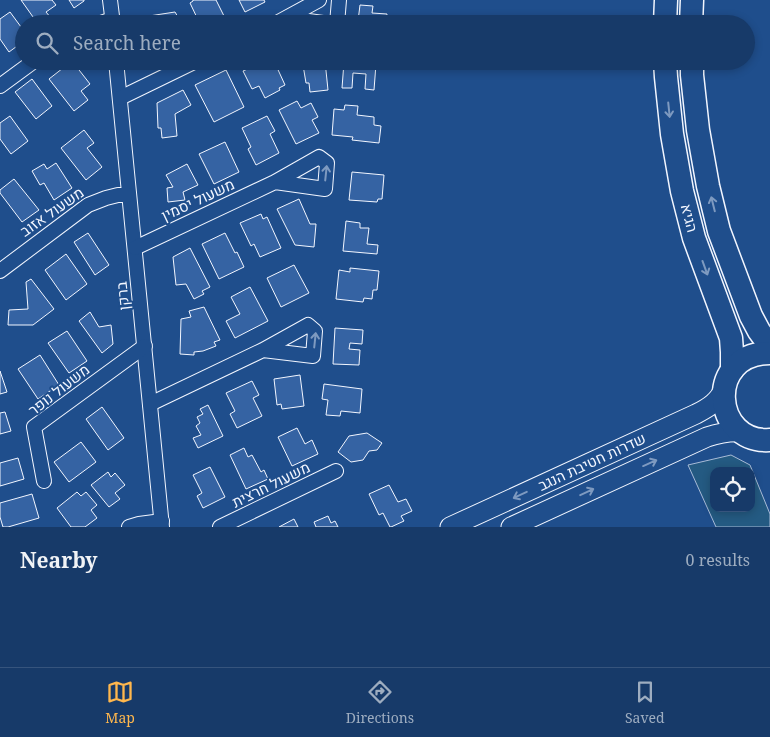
<!DOCTYPE html>
<meta charset="utf-8">
<style>
:root{--surface:#173a69;--page:#20416f;--text:#f1f3f6;--muted:#9eadc0;--line:#36547d;--accent:#ffb74d}
body{margin:0;font-family:"Noto Serif",Heebo,serif;background:var(--page);color:var(--text)}
.controls{position:absolute;right:15px;bottom:15px;display:grid;overflow:hidden;border-radius:10px;box-shadow:0 2px 8px #0003}
.controls button{width:45px;height:45px;display:grid;place-items:center;padding:0;border:0;border-bottom:1px solid var(--line);background:var(--surface);color:var(--text);font:25px sans-serif}
.list{margin:0;padding:0;list-style:none}
h2{display:flex;justify-content:space-between;align-items:center;height:65px;margin:0;padding:0 20px;font-size:21px}
h2 small{font-size:16px;font-weight:400;color:var(--muted)}
.icon{flex:none;width:28px;height:28px;fill:none;stroke:currentColor;stroke-width:2;stroke-linecap:round;stroke-linejoin:round}
.map{position:relative;flex:none;width:770px;height:527px;overflow:hidden}
.search{position:absolute;background:var(--surface);box-shadow:0 2px 8px #0003;left:15px;right:15px;top:15px;height:55px;display:flex;align-items:center;gap:12px;box-sizing:border-box;padding:0 18px;border-radius:28px;color:var(--muted);font-size:19px}
.sheet{height:140px;background:var(--surface)}
nav{display:flex;justify-content:space-around;align-items:center;box-sizing:border-box;height:70px;border-top:1px solid var(--line);background:var(--surface);font-size:14px;color:var(--muted)}
nav a{display:grid;justify-items:center;gap:2px}
nav .on{color:var(--accent)}
.map>svg:first-child{display:block}
</style>
<div class="map">
<svg width="770" height="527" viewBox="0 0 770 527">
<rect width="100%" height="100%" fill="#1f4e8c"/>
<path fill="#245a82" stroke="#a8bbd7" fill-rule="evenodd" d="M731,455L750,465L770,514V527H716L688,465ZM714,471H751V508H714Z"/>
<g fill="#3563a3" stroke="#f2f6ff">
<polygon points="21,0 52,0 56,5 46,12 51,18 43,24 38,24"/>
<polygon points="69,0 84,0 84,1 74,8"/>
<polygon points="193,0 216,0 227,22 223,24 200,24 190,3 193,1"/>
<polygon points="239,0 264,0 265,2 245,12"/>
<polygon points="360,5 373,6 372,13 387,14 386,24 365,24 365,22 358,21"/>
<polygon points="10,12 24,31 24,41 9,52 0,39 0,19"/>
<polygon points="175,12 182,24 140,24 140,22 151,20 149,16"/>
<polygon points="72,61 90,84 81,91 88,100 74,111 49,79"/>
<polygon points="255,61 274,61 285,85 279,88 280,90 265,98 259,86 252,89 243,71 257,65"/>
<polygon points="307,61 325,61 328,90 310,92 309,83 306,83 303,65 307,65"/>
<polygon points="344,62 376,64 374,90 365,89 366,74 353,73 352,88 342,88"/>
<polygon points="226,70 244,107 214,122 195,85"/>
<polygon points="32,79 52,106 36,119 15,92"/>
<polygon points="183,90 191,105 175,114 177,136 162,138 161,128 158,128 157,103"/>
<polygon points="297,101 301,108 311,103 318,117 312,120 319,133 296,144 279,110"/>
<polygon points="345,105 358,106 357,115 374,117 374,125 381,126 379,143 352,140 353,137 332,135 334,109 344,110"/>
<polygon points="10,116 28,141 11,154 0,139 0,123"/>
<polygon points="267,116 275,131 270,134 279,153 256,165 248,149 251,147 242,128"/>
<polygon points="84,130 94,143 87,148 102,167 86,180 61,148"/>
<polygon points="225,142 239,172 214,184 199,154"/>
<polygon points="56,163 72,188 54,200 44,183 40,185 32,171 44,164 47,169"/>
<polygon points="187,164 198,185 183,192 185,200 168,202 167,188 173,187 166,175"/>
<polygon points="352,172 384,175 382,199 378,199 377,202 349,200"/>
<polygon points="14,179 39,210 22,222 0,193 0,190"/>
<polygon points="299,199 310,224 316,224 314,247 295,245 277,209"/>
<polygon points="261,214 263,219 267,217 281,248 260,257 254,244 251,246 240,223"/>
<polygon points="346,221 360,223 360,228 369,228 367,244 378,245 377,254 343,251"/>
<polygon points="88,233 109,265 95,275 74,242"/>
<polygon points="225,233 235,253 237,252 244,267 219,279 202,244"/>
<polygon points="190,248 210,287 202,291 204,294 194,299 186,284 176,285 173,257"/>
<polygon points="66,254 87,284 66,300 45,270"/>
<polygon points="294,265 309,293 281,307 267,278"/>
<polygon points="350,268 379,271 377,290 373,290 372,299 364,298 363,302 336,299 339,270 350,272"/>
<polygon points="31,279 54,309 33,325 8,325 9,310 28,309 26,282"/>
<polygon points="250,287 268,321 235,338 226,321 240,314 231,297"/>
<polygon points="204,307 220,340 214,342 216,346 203,351 194,352 194,355 180,354 181,319 191,317 189,311"/>
<polygon points="90,312 99,327 111,325 113,344 102,353 79,321"/>
<polygon points="335,328 363,330 362,344 350,343 349,349 360,350 359,365 333,364"/>
<polygon points="67,331 87,361 69,373 48,343"/>
<polygon points="40,355 59,385 38,399 18,369"/>
<polygon points="0,371 7,392 0,394"/>
<polygon points="300,375 304,406 282,409 281,404 277,405 274,379"/>
<polygon points="252,381 259,395 253,398 262,416 237,428 230,414 235,411 226,393"/>
<polygon points="324,384 362,389 360,413 341,411 340,416 326,415 328,400 322,399"/>
<polygon points="208,405 223,436 198,448 193,438 201,435 196,426 200,423 197,417 203,414 200,409"/>
<polygon points="102,407 124,438 108,450 86,419"/>
<polygon points="5,412 11,431 0,434 0,413"/>
<polygon points="297,428 305,444 312,440 318,454 292,466 278,437"/>
<polygon points="367,433 382,443 377,450 369,451 363,460 351,462 338,452 349,436"/>
<polygon points="81,442 96,462 69,482 54,462"/>
<polygon points="244,448 248,457 252,455 261,472 264,470 268,479 246,489 230,455"/>
<polygon points="18,458 24,479 0,486 0,463"/>
<polygon points="210,467 225,497 203,508 197,496 202,493 193,475"/>
<polygon points="108,472 111,477 115,473 125,485 115,493 120,499 109,507 91,485"/>
<polygon points="389,485 398,502 406,499 412,511 401,516 404,521 391,527 390,527 383,513 379,515 369,494"/>
<polygon points="77,492 81,496 86,492 97,505 91,510 97,518 85,527 71,527 57,508"/>
<polygon points="32,494 39,518 8,527 3,527 0,517 0,503"/>
<polygon points="328,516 331,523 335,521 338,527 316,527 314,522"/>
<polygon points="294,519 298,527 279,527"/>
</g>
<g fill="none" stroke-linecap="round" stroke-linejoin="round">
<g stroke="#f2f6ff" stroke-width="16">
<g id="minor">
<polyline points="110,0 113,24"/>
<polyline points="287,18 330,24"/>
<polyline points="98,24 112,19"/>
<polyline points="275,24 319,0"/>
<polyline points="337,24 339,0"/>
<polyline points="116,61 162,527"/>
<polyline points="0,86 34,61"/>
<polyline points="120,98 196,61"/>
<polyline points="135,248 275,182 319,157 327,163 325,189 275,182"/>
<polyline points="0,271 88,205 106,198 118,195 129,195"/>
<polyline points="150,404 263,350 308,325 315,331 313,356 263,350"/>
<polyline points="44,481 34,427 145,346"/>
<polyline points="129,527 139,524 162,521"/>
<polyline points="220,527 336,471"/>
</g>
</g>
<g stroke="#f2f6ff" stroke-width="21">
<g id="secondary">
<path d="M450,527L696,414C708,408 720,401 725,386"/>
<path d="M511,527L707,437C719,433 729,431 742,432"/>
</g>
</g>
<g stroke="#f2f6ff" stroke-width="25">
<g id="trunk">
<polyline points="665,24 666,0"/>
<polyline points="691,24 692,0"/>
<polyline points="665,61 666,77 672,134 682,191 694,238 731,338 732,352 732,370"/>
<polyline points="692,61 692,75 698,130 708,186 719,231 751,316 759,331 770,346"/>
<path d="M770,353C705,353 712,444 770,440"/>
</g>
</g>
<use href="#minor" stroke="#1f4e8c" stroke-width="14"/>
<use href="#secondary" stroke="#1f4e8c" stroke-width="19"/>
<use href="#trunk" stroke="#1f4e8c" stroke-width="22"/>
</g>
<defs><path id="oneway-shaft" d="M-6 0H5M1.5-3L5.5 0L1.5 3" fill="none" stroke-width="1.6" stroke-linecap="round" stroke-linejoin="round" transform="scale(1.25)"/></defs>
<g stroke="#7e9ac0">
<use href="#oneway-shaft" transform="translate(669 110) rotate(84)"/>
<use href="#oneway-shaft" transform="translate(326 173) rotate(-84)"/>
<use href="#oneway-shaft" transform="translate(713 204) rotate(-104)"/>
<use href="#oneway-shaft" transform="translate(705 268) rotate(70)"/>
<use href="#oneway-shaft" transform="translate(315 340) rotate(-84)"/>
<use href="#oneway-shaft" transform="translate(650 463) rotate(-24)"/>
<use href="#oneway-shaft" transform="translate(587 492) rotate(-25)"/>
<use href="#oneway-shaft" transform="translate(520 495) rotate(155)"/>
</g>
<g text-anchor="middle" stroke-width="4" stroke-linejoin="round" paint-order="stroke">
<g font-size="15" fill="#f2f6ff" stroke="#1f4e8c">
<text transform="translate(198 200) rotate(-25)" y="5">משעול יסמין</text>
<text transform="translate(52 212) rotate(-35)" y="5">משעול אזוב</text>
<text transform="translate(689 218) rotate(75)" y="5">הגיא</text>
<text transform="translate(123 296) rotate(-96)" y="5">ברקן</text>
<text transform="translate(59 390) rotate(-38)" y="5">משעול נופר</text>
<text transform="translate(592 462) rotate(-25)" y="5">שדרות חטיבת הנגב</text>
<text transform="translate(271 485) rotate(-26)" y="5">משעול חרצית</text>
</g>
</g>
</svg>
<div class="controls">
<button><svg class="icon" aria-label="locate" viewBox="0 0 24 24"><circle cx="12" cy="12" r="6"/><path d="M12 2v4M12 18v4M2 12h4M18 12h4"/></svg></button>
</div>
<div class="search"><svg class="icon" aria-label="search" viewBox="0 0 24 24"><circle cx="10" cy="10" r="6"/><path d="M15 15l6 6"/></svg>Search here</div>
</div>
<section class="sheet">
<h2>Nearby<small>0 results</small></h2>
<ul class="list">
</ul>
</section>
<nav>
<a class="on"><svg class="icon" aria-label="map" viewBox="0 0 24 24"><path d="M3 6l6-2 6 2 6-2v14l-6 2-6-2-6 2zM9 4v14M15 6v14"/></svg>Map</a>
<a><svg class="icon" aria-label="directions" viewBox="0 0 24 24"><path d="M12 3l9 9-9 9-9-9zM9 14v-3h6M13 9l2 2-2 2"/></svg>Directions</a>
<a><svg class="icon" aria-label="saved" viewBox="0 0 24 24"><path d="M7 4h10v16l-5-4-5 4z"/></svg>Saved</a>
</nav>
